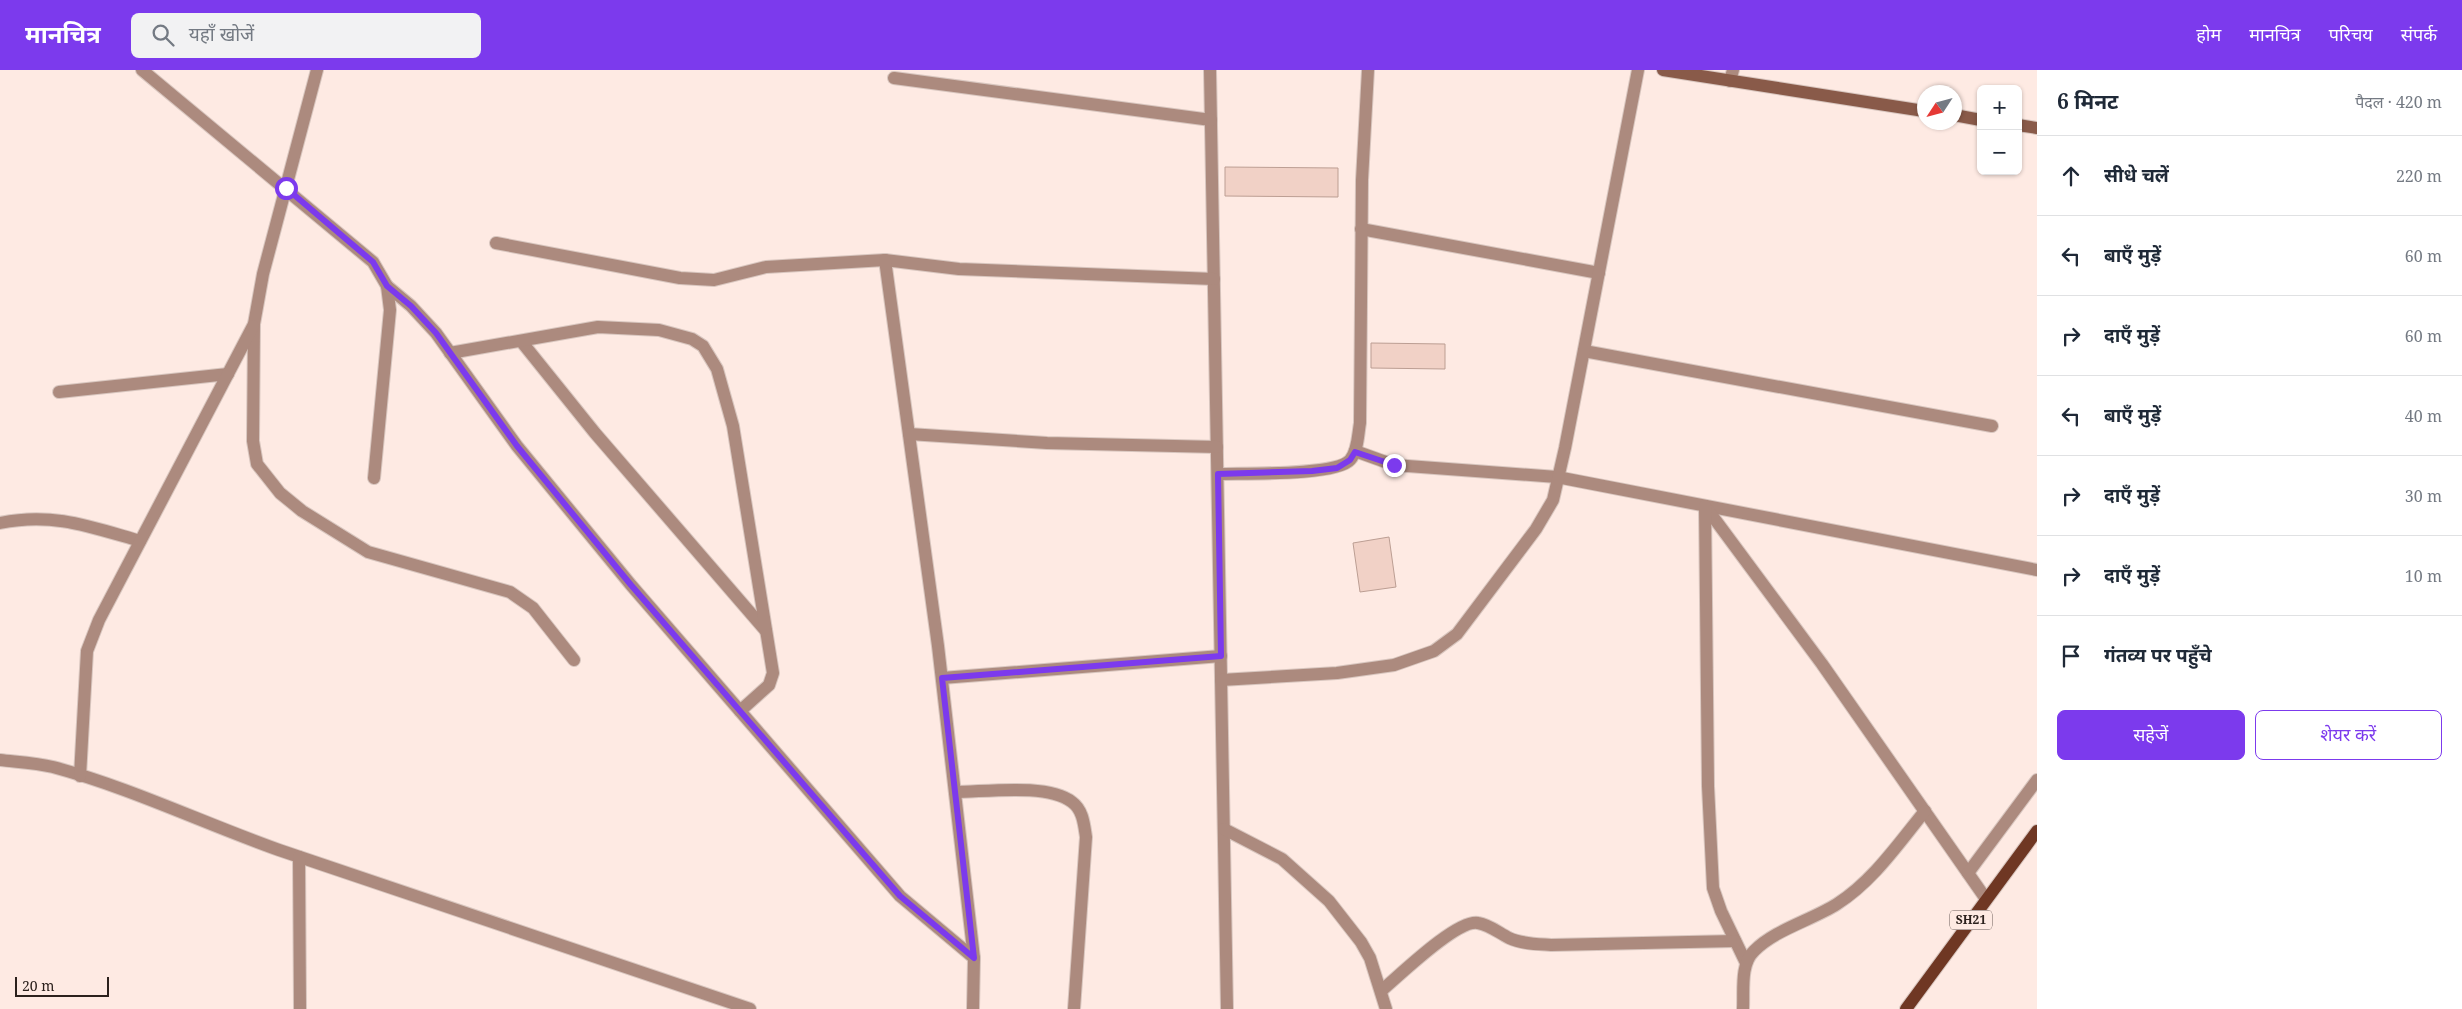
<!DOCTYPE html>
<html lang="hi">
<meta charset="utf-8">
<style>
:root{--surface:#fff;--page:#f2f2f3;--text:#1f2937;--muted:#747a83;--line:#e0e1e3;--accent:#7c3aed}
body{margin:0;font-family:"Noto Serif","Noto Sans Devanagari",serif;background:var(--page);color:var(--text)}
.controls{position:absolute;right:15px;top:15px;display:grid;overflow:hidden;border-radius:8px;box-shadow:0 1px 4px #0004}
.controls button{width:45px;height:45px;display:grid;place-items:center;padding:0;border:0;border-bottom:1px solid var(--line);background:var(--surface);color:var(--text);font:25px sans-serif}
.compass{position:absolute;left:1917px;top:15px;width:45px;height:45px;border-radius:50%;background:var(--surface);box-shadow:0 1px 4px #0004;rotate:234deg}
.scale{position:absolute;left:15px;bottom:12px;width:94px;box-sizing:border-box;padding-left:5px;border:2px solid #2c211d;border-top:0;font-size:14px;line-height:18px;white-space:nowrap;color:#2c211d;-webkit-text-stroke:4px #feeae3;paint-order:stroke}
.stop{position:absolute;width:15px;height:15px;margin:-11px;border:4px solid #7c3aed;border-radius:50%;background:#fff}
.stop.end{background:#7c3aed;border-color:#fff;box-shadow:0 1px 5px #0008}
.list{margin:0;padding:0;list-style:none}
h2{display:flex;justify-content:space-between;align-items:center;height:65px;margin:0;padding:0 20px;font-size:21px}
h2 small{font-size:16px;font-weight:400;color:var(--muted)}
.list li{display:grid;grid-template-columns:32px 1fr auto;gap:15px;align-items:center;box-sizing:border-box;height:80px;padding:0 20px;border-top:1px solid var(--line)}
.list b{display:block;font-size:19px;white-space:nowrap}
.list em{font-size:16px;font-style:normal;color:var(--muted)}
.actions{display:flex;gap:10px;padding:15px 20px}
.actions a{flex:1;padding:11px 0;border:1px solid var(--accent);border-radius:8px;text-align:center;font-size:18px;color:var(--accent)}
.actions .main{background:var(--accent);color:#fff}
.icon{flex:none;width:28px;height:28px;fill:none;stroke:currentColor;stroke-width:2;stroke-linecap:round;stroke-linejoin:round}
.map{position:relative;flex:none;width:2037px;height:939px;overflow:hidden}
header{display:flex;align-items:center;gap:30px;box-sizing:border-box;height:70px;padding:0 25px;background:var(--accent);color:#fff}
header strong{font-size:24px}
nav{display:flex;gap:28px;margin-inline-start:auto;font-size:18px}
.search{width:350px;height:45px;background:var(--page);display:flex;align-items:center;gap:12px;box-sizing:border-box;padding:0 18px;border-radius:8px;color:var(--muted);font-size:19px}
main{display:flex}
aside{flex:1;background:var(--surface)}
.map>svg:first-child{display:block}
</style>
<header>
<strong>मानचित्र</strong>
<div class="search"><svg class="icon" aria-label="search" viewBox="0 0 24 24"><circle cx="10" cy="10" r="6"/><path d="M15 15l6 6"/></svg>यहाँ खोजें</div>
<nav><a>होम</a><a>मानचित्र</a><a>परिचय</a><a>संपर्क</a></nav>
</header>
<main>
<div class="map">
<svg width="2037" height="939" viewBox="0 0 2037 939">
<rect width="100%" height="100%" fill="#feeae3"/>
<g fill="#f1d1c6" stroke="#bc9e93">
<polygon points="1225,97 1338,98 1338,127 1225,126"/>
<polygon points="1371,273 1445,274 1445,299 1371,298"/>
<polygon points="1389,467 1396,517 1360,522 1353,473"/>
</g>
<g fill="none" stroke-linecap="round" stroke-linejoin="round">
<g stroke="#d8c6bf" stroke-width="14">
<g id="street">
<polyline points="142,0 373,192 387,216 390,240 374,408"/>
<polyline points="317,0 263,204 254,254 253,371 257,394 280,423 302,441 368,482 510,522 533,538 574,590"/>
<polyline points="1210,0 1227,939"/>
<polyline points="894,8 1211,50"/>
<polyline points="1730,11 1733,0"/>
<polyline points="1361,159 1599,203"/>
<polyline points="496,173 680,208 714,210 766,197 885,190 959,199 1214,209"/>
<polyline points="885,190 938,576 974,888 973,939"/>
<polyline points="387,216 411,236 436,263 517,376 631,515 900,826 974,888"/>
<polyline points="521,271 595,363 766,561"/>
<polyline points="1584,281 1992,356"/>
<polyline points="450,283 598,257 659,260 692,269 703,276 717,299 733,356 773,603 769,615 740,641"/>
<polyline points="59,322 228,304"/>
<polyline points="909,364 1047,373 1217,377"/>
<polyline points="1355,381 1394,395 1557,407 2037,500"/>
<path d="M1218,404C1243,403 1336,406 1350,390C1358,381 1358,364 1360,353L1362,110L1368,0"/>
<polyline points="1705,436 1822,594 1986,829"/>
<polyline points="1705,436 1708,716 1713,818 1721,841 1746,893"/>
<path d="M0,453C53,442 91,457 140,471"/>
<polyline points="942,608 1221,586"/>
<polyline points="1221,610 1337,603 1394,595 1434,581 1457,564 1536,459 1553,430 1565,378 1638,0"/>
<path d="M0,690C17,692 36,693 53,697C131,718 203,753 279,780L750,939"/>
<polyline points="80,706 87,581 99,550 253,256"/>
<path d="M955,722C985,722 1047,713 1072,732C1083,740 1084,754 1086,767L1074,939"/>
<polyline points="1224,759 1282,789 1329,831 1361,872 1370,888 1386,939"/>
<polyline points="299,787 300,939"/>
<polyline points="1968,803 2037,710"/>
<path d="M1381,921C1399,906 1457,849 1478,853C1490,855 1499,863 1509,868C1522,874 1537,874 1551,875L1735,871"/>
<path d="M1743,939C1744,921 1740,894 1754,881C1774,860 1812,850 1837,834C1873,811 1898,774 1925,741"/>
</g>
</g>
<g stroke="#d8c6bf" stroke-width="14">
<g id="secondary">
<polyline points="1663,0 1924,41"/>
<polyline points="1954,45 1981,50"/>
<polyline points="2018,55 2037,58"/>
</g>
</g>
<g stroke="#d8c6bf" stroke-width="14">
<polyline id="primary" points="1906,939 2037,761"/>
</g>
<use href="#street" stroke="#ac8a7e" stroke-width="12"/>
<use href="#secondary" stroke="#895a49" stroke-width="12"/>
<use href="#primary" stroke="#6f3723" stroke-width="12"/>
</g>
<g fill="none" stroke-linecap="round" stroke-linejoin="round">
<polyline stroke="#7c3aed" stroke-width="6" points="286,118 373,192 387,216 411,236 436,263 517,376 631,515 900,826 974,888 942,608 1221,586 1218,404 1312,401 1337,398 1350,390 1355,382 1394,395"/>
</g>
<g text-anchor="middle" stroke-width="4.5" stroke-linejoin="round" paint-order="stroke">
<rect fill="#feeae3" stroke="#6b5d58" stroke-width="1" x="1950" y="840.5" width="42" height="19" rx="4"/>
<g font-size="12" font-weight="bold" fill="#2c211d">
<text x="1971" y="854">SH21</text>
</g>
</g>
</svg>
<div class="controls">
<button>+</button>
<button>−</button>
</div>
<svg class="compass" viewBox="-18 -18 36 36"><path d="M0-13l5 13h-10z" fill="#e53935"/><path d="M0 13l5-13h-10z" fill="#747a83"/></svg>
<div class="scale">20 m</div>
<div class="stop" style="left:286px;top:118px"></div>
<div class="stop end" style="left:1394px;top:395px"></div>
</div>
<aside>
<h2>6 मिनट<small>पैदल · 420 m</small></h2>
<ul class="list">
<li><svg class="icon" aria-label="ahead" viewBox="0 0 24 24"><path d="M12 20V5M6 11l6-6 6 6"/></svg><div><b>सीधे चलें</b></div><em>220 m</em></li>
<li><svg class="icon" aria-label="left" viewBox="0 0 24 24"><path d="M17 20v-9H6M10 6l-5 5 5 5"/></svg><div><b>बाएँ मुड़ें</b></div><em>60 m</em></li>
<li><svg class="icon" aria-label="right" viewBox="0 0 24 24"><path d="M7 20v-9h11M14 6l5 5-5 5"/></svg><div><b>दाएँ मुड़ें</b></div><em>60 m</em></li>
<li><svg class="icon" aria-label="left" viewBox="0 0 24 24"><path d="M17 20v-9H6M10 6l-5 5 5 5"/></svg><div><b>बाएँ मुड़ें</b></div><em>40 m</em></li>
<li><svg class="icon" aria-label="right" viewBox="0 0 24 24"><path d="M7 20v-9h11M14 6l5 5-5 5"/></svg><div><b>दाएँ मुड़ें</b></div><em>30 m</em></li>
<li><svg class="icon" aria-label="right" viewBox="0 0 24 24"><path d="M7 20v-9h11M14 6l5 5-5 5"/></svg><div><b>दाएँ मुड़ें</b></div><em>10 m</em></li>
<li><svg class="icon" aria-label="arrive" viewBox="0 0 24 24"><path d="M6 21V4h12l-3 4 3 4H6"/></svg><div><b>गंतव्य पर पहुँचे</b></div></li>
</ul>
<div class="actions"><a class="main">सहेजें</a><a>शेयर करें</a></div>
</aside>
</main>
